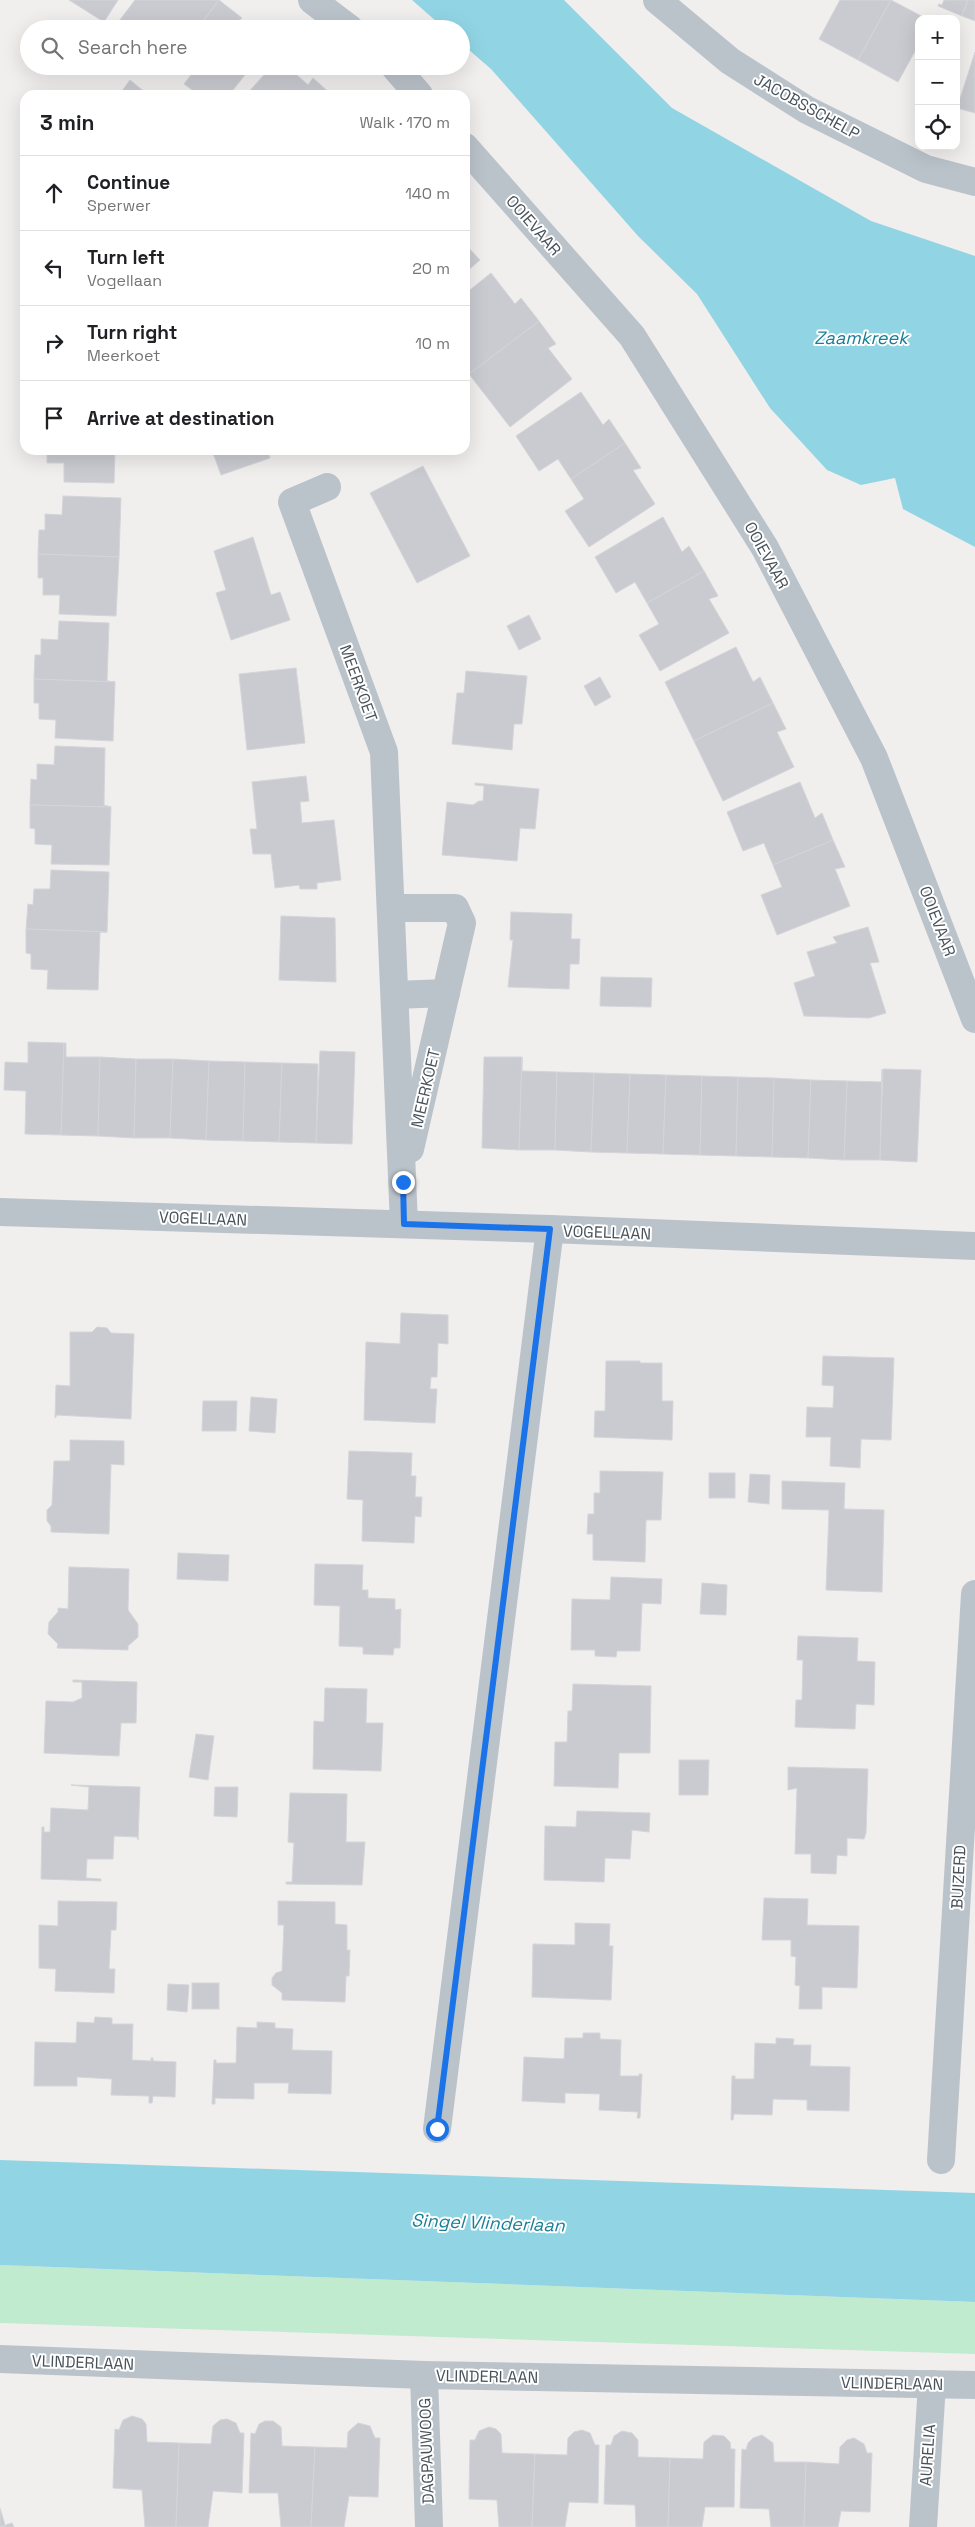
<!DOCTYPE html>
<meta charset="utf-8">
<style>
:root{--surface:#fff;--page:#f2f2f2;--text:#202124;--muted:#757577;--line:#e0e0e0}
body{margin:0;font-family:"Space Grotesk",sans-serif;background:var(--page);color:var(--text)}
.controls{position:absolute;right:15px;top:15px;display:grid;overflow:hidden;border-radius:10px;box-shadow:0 5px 20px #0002}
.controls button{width:45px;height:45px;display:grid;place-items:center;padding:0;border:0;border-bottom:1px solid var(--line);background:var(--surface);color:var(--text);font:25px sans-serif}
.stop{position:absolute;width:15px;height:15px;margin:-11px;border:4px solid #1a73e8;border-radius:50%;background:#fff}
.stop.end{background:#1a73e8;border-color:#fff;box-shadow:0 1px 5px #0008}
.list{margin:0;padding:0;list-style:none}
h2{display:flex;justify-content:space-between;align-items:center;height:65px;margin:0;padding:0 20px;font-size:21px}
h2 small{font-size:16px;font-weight:400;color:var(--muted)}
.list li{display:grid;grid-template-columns:32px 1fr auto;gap:15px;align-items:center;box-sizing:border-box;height:75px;padding:0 20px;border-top:1px solid var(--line)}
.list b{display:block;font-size:19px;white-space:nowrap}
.list p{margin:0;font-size:16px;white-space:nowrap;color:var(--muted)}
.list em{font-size:16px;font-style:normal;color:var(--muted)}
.icon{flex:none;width:28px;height:28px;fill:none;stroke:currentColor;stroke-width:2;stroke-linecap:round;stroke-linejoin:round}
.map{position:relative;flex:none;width:975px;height:2527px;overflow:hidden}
.search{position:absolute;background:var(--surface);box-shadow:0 5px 20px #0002;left:20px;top:20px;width:450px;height:55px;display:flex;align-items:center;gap:12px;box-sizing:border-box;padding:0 18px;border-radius:28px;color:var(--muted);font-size:19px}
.panel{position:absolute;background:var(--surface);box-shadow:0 5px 20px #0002;left:20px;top:90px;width:450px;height:365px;border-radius:15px}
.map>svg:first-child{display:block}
</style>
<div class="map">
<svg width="975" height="2527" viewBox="0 0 975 2527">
<rect width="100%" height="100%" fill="#f1eeee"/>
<polygon fill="#c0ebcf" points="0,2265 975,2302 975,2354 0,2323"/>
<g fill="#91d5e4">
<polygon points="412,0 564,0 672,108 871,221 975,256 975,547 903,509 895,478 861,485 827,470 770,408 697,294 638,236 491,69 461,43 461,29 445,29"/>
<polygon points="0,2160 975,2193 975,2302 0,2265"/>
</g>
<g fill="#c9cbd0" stroke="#d3d5d9">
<polygon points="69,0 118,0 104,22"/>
<polygon points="135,0 219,0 197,29 113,29"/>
<polygon points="219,0 242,18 235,23 242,29 197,29"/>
<polygon points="840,0 891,0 858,60 819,39"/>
<polygon points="891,0 927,19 919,19 919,44 898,82 858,60"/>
<polygon points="944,0 968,0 962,16 938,6 939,4 942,5"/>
<polygon points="968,0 975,0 975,21 962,16"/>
<polygon points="975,52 975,113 957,108"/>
<polygon points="152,66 167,66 161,73"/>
<polygon points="198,66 252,66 229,95 199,95 184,84"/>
<polygon points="272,66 287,66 308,85 313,78 332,95 246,95"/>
<polygon points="130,80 147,94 146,95 119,95"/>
<polygon points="465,244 480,260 465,273"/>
<polygon points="491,273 515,304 521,298 539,321 469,374 465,368 465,294"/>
<polygon points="539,321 556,344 548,348 572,379 510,427 469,374"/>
<polygon points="581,392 603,425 609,419 625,443 571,479 558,459 539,471 516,436"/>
<polygon points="625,443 641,468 633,470 655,504 589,547 565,511 584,499 571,479"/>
<polygon points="47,450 115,450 114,483 64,482 64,463 47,463"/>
<polygon points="212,450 267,450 270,458 221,475"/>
<polygon points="423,466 470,556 417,583 370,493"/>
<polygon points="63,496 121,498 119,557 38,554 39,530 45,530 45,514 62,515"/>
<polygon points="663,517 682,552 689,546 704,571 647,603 635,582 616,593 595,557"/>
<polygon points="253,537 271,595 280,592 290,620 231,640 216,593 226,590 214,551"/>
<polygon points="38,554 119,557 116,616 59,614 60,595 43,595 43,578 38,578"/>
<polygon points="704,571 718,596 709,599 729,633 660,671 639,635 659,624 647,603"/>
<polygon points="529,615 541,639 519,650 507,626"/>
<polygon points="59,621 109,623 107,681 115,682 34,679 35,655 41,655 41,639 58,640"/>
<polygon points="736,647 753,682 760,677 773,703 694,741 665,682"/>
<polygon points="296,668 305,743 247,750 239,674"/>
<polygon points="466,671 527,676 522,724 514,724 512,750 452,744 457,693 464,693"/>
<polygon points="600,677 611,697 595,706 584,686"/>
<polygon points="34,679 115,682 113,741 55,738 56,720 39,719 39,703 34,703"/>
<polygon points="773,703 786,729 777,732 794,767 723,801 694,741"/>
<polygon points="55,746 105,748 104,805 111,807 30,805 31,779 37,780 37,764 54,765"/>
<polygon points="306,776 309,801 300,802 302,823 334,820 341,880 317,883 317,889 300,889 299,885 275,888 271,854 253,854 250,829 257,829 252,782"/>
<polygon points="800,782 815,818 822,813 833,840 773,865 764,843 743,851 727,812"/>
<polygon points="475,783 539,789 535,829 520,828 517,861 442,855 447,802 473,805 479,801 483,801 484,786 475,785"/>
<polygon points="30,805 111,807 109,865 51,864 52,845 35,844 35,829 30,828"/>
<polygon points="833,840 845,867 835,869 850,906 777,935 761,895 782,887 773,865"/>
<polygon points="51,870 109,872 107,932 26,929 28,904 33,905 34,889 50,889"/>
<polygon points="511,912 572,914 571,939 580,939 579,964 570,964 569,989 508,987 513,940 510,940"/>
<polygon points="281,916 335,918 336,982 279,980"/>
<polygon points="868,927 879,962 870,963 886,1013 869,1018 804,1016 794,983 815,976 807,952 837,943 833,937"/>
<polygon points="26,929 107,932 100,932 98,990 47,989 48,970 31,969 31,954 26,953"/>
<polygon points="601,977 652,978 651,1007 600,1006"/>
<polygon points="28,1042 64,1043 61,1135 25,1134 26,1091 4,1090 5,1062 28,1063"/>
<polygon points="64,1043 66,1043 66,1057 100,1057 98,1136 61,1135"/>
<polygon points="320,1051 355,1052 352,1144 316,1143"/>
<polygon points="100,1057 136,1059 134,1138 98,1136"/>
<polygon points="484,1057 522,1057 519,1150 482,1148"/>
<polygon points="522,1057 522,1071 557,1072 555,1150 519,1150"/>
<polygon points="136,1059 173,1059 170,1138 134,1138"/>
<polygon points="173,1059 209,1061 206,1140 170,1138"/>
<polygon points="209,1061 245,1062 243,1141 206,1140"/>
<polygon points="245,1062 282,1063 279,1142 243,1141"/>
<polygon points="282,1063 318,1064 316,1143 279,1142"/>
<polygon points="882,1069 880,1160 844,1160 847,1081 882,1082"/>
<polygon points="883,1069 921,1070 917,1162 880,1160"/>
<polygon points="557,1072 594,1073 591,1152 555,1150"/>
<polygon points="594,1073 630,1074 627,1153 591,1152"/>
<polygon points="630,1074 666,1075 663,1154 627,1153"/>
<polygon points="666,1075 702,1076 700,1155 663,1154"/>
<polygon points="702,1076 738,1077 736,1156 700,1155"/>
<polygon points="738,1077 774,1078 772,1157 736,1156"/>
<polygon points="774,1078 811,1080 808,1158 772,1157"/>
<polygon points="811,1080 847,1081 844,1160 808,1158"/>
<polygon points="401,1313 448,1315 448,1344 438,1343 437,1377 431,1377 430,1389 437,1389 435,1423 364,1420 366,1342 400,1344"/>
<polygon points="97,1327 107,1328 111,1333 134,1334 131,1419 57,1415 55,1418 56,1385 70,1386 70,1332 92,1332"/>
<polygon points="823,1356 894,1358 891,1440 861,1439 860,1468 830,1466 831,1437 806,1437 807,1407 833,1408 834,1386 822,1385"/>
<polygon points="606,1361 640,1361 640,1363 662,1363 662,1401 673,1401 672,1440 594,1437 595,1411 605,1411"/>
<polygon points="251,1397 277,1399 275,1433 249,1431"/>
<polygon points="203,1401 237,1401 236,1431 202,1431"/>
<polygon points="70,1440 124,1441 124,1465 111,1464 109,1534 51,1532 51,1526 47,1521 47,1510 52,1505 54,1461 70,1461"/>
<polygon points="349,1451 412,1453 411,1476 416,1476 415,1497 422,1497 421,1517 415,1516 414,1543 362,1541 363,1500 347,1499"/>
<polygon points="600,1471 663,1472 661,1520 646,1520 645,1562 593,1560 593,1534 587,1534 588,1514 594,1514 594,1493 600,1493"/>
<rect x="709" y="1473" width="26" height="25"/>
<polygon points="750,1474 770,1475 769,1504 748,1502"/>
<polygon points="782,1481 845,1483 844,1509 884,1510 882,1592 826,1590 829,1510 782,1509"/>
<polygon points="178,1553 229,1555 228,1581 177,1579"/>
<polygon points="315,1564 363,1565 362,1590 368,1590 368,1598 395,1599 395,1610 401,1609 400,1648 394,1648 393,1655 363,1654 363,1647 339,1646 340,1606 314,1605"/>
<polygon points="69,1567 129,1569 128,1610 138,1624 138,1637 128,1646 128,1650 57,1648 58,1644 48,1634 49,1622 58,1612 58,1608 68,1609"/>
<polygon points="611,1577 662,1579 661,1604 642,1603 640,1651 617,1651 616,1657 595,1656 595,1650 571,1650 572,1599 610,1600"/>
<polygon points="702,1583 727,1585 726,1615 700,1614"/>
<polygon points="798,1636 858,1638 857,1661 875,1662 874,1705 856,1704 855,1729 795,1727 796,1700 802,1700 803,1660 797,1660"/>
<polygon points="73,1680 137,1682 136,1723 121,1723 119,1756 44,1753 46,1701 73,1702 82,1698 82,1682 73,1682"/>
<polygon points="573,1684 651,1686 650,1753 619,1753 618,1788 554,1786 555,1742 567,1742 568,1711 572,1711"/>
<polygon points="325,1688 367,1689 366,1723 383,1723 381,1771 313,1769 314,1721 324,1722"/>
<polygon points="196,1734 214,1736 208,1780 189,1777"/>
<polygon points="679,1760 709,1760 708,1795 679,1795"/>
<polygon points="788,1767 868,1769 866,1833 864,1839 847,1838 847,1856 837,1855 836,1874 811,1873 811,1854 795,1854 797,1788 788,1790"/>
<polygon points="71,1785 140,1787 138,1840 137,1837 114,1836 113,1859 87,1859 86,1878 101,1879 101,1881 41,1879 42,1827 44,1827 44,1832 50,1832 51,1808 88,1810 89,1787"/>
<polygon points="215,1787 238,1787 237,1817 214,1816"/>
<polygon points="290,1793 347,1794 346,1842 365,1842 362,1885 286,1884 286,1882 292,1882 294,1843 288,1842"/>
<polygon points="577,1811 650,1813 649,1832 632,1830 630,1859 605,1858 604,1882 544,1880 545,1826 576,1827"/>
<polygon points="764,1898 808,1899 807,1925 859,1926 857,1988 822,1987 822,2009 799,2009 800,1986 795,1985 796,1957 791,1956 791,1940 762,1940"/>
<polygon points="58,1901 117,1902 116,1930 111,1930 109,1969 115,1969 114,1993 55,1991 56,1969 39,1968 39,1925 58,1926"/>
<polygon points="278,1901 335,1902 335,1924 347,1925 347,1950 350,1950 349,1976 346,1976 345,2002 282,2000 282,1993 272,1985 272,1978 276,1973 282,1971 284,1925 278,1925"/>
<polygon points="575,1923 610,1924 609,1946 613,1946 611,2000 532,1997 533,1944 575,1945"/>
<rect x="192" y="1983" width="27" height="26"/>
<polygon points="168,1984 189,1985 187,2012 167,2010"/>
<polygon points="95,2017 112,2018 112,2024 133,2024 132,2060 151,2061 151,2058 153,2058 153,2061 176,2062 175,2097 153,2096 152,2103 149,2103 149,2096 111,2095 112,2079 77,2077 77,2086 34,2086 35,2042 76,2043 77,2022 94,2023"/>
<polygon points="257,2022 275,2023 275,2028 293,2029 292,2050 332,2051 331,2094 288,2093 289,2083 254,2083 254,2099 215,2098 215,2104 212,2104 214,2060 216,2060 216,2063 236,2063 237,2027 257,2028"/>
<polygon points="583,2033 600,2033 600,2039 621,2040 620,2076 639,2076 639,2074 642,2074 640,2118 637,2118 638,2112 599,2110 600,2094 565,2093 565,2103 522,2101 524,2057 564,2059 565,2038 583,2038"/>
<polygon points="776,2038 794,2039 793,2045 811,2045 810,2066 850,2067 849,2111 807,2110 807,2100 773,2099 772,2115 734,2114 733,2120 731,2120 732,2076 735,2076 735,2079 754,2079 755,2043 776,2044"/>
<polygon points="132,2416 142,2419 146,2424 147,2442 179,2443 176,2527 145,2527 142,2490 113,2488 115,2429 119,2430 123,2420"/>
<polygon points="227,2419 236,2423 240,2433 244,2433 242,2493 213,2491 208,2527 176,2527 179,2443 211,2444 213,2426 220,2420"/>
<polygon points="265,2421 273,2421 281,2427 282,2446 315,2447 311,2527 281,2527 278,2493 249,2493 251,2433 255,2434 259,2424"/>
<polygon points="358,2423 370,2426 375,2438 380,2438 378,2497 349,2496 344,2527 311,2527 315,2447 347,2448 348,2432"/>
<polygon points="489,2427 496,2429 501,2434 502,2453 535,2454 532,2527 499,2527 497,2500 469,2499 470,2440 475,2440 479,2431"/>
<polygon points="582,2430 590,2433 595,2445 599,2445 598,2503 569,2502 565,2527 532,2527 535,2454 567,2455 568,2438 574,2432"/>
<polygon points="622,2431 632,2433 638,2440 638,2457 670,2458 668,2527 636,2527 635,2505 604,2504 606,2445 611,2445 614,2436"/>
<polygon points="713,2435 724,2436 730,2442 731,2449 735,2449 734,2507 705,2507 702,2527 668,2527 670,2458 703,2459 704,2442"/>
<polygon points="762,2435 773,2443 774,2462 806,2462 804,2527 771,2527 769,2509 740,2508 742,2449 746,2450 748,2443 753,2438"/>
<polygon points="854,2438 864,2444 867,2453 872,2453 870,2512 841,2511 838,2527 804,2527 806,2462 839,2464 840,2447 847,2440"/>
<polygon points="0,2508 5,2525 0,2527"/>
<polygon points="12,2523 14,2527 0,2527"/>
</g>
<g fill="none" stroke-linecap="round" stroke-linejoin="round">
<g stroke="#bbc3ca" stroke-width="28">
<polyline points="312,0 350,29"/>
<polyline points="657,0 730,61 807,110 926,169 975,182"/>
<polyline points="394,66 419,95"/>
<polyline points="465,147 632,336 765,548 874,758 975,1019"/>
<polyline points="327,487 292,502 384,752 404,1224"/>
<polyline points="391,908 455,908 462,923 410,1149"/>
<polyline points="395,995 446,993"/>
<polyline points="0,1212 550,1229 975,1246"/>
<polyline points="437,2129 550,1229"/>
<polyline points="941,2160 975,1594"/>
<polyline points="0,2359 424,2375 975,2385"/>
<polyline points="424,2375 429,2527"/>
<polyline points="923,2527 932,2384"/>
</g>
</g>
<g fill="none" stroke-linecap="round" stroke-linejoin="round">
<polyline stroke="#1a73e8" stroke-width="6" points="403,1182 404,1224 550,1229 437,2129"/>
</g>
<g text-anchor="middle" stroke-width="4" stroke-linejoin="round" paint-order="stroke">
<g font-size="16" fill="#48525a" stroke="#fff">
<text transform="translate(807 106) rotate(29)" y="6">JACOBSSCHELP</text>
<text transform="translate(534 225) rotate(49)" y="6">OOIEVAAR</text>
<text transform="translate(767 555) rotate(61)" y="6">OOIEVAAR</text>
<text transform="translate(359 683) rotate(70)" y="6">MEERKOET</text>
<text transform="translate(938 921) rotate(69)" y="6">OOIEVAAR</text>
<text transform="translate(425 1088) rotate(-77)" y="6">MEERKOET</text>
<text transform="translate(203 1218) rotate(2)" y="6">VOGELLAAN</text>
<text transform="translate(607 1232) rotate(2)" y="6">VOGELLAAN</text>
<text transform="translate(958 1877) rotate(-87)" y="6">BUIZERD</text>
<text transform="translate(83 2362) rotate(2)" y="6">VLINDERLAAN</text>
<text transform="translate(487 2376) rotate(1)" y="6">VLINDERLAAN</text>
<text transform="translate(892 2383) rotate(1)" y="6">VLINDERLAAN</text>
<text transform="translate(426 2451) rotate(-92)" y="6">DAGPAUWOOG</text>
<text transform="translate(927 2455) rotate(-86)" y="6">AURELIA</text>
</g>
<g font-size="18" font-style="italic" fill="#197f95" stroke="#fff">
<text x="861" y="344">Zaamkreek</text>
<text transform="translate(488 2223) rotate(2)" y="6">Singel Vlinderlaan</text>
</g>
</g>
</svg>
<div class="controls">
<button>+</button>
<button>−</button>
<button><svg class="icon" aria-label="locate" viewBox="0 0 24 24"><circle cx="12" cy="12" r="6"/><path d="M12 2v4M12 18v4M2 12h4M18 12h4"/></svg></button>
</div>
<div class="stop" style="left:437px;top:2129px"></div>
<div class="stop end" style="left:403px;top:1182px"></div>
<div class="search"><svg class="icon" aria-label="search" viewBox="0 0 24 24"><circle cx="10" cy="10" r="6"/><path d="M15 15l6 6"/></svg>Search here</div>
<section class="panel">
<h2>3 min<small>Walk · 170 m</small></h2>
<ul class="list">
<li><svg class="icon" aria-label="ahead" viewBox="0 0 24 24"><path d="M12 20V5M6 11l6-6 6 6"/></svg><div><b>Continue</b><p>Sperwer</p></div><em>140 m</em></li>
<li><svg class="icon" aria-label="left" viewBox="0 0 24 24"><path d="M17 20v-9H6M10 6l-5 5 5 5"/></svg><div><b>Turn left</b><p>Vogellaan</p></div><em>20 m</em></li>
<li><svg class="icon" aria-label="right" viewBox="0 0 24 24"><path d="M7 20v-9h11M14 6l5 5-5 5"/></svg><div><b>Turn right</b><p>Meerkoet</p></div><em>10 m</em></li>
<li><svg class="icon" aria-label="arrive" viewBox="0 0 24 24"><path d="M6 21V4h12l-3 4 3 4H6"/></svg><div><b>Arrive at destination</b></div></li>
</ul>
</section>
</div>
